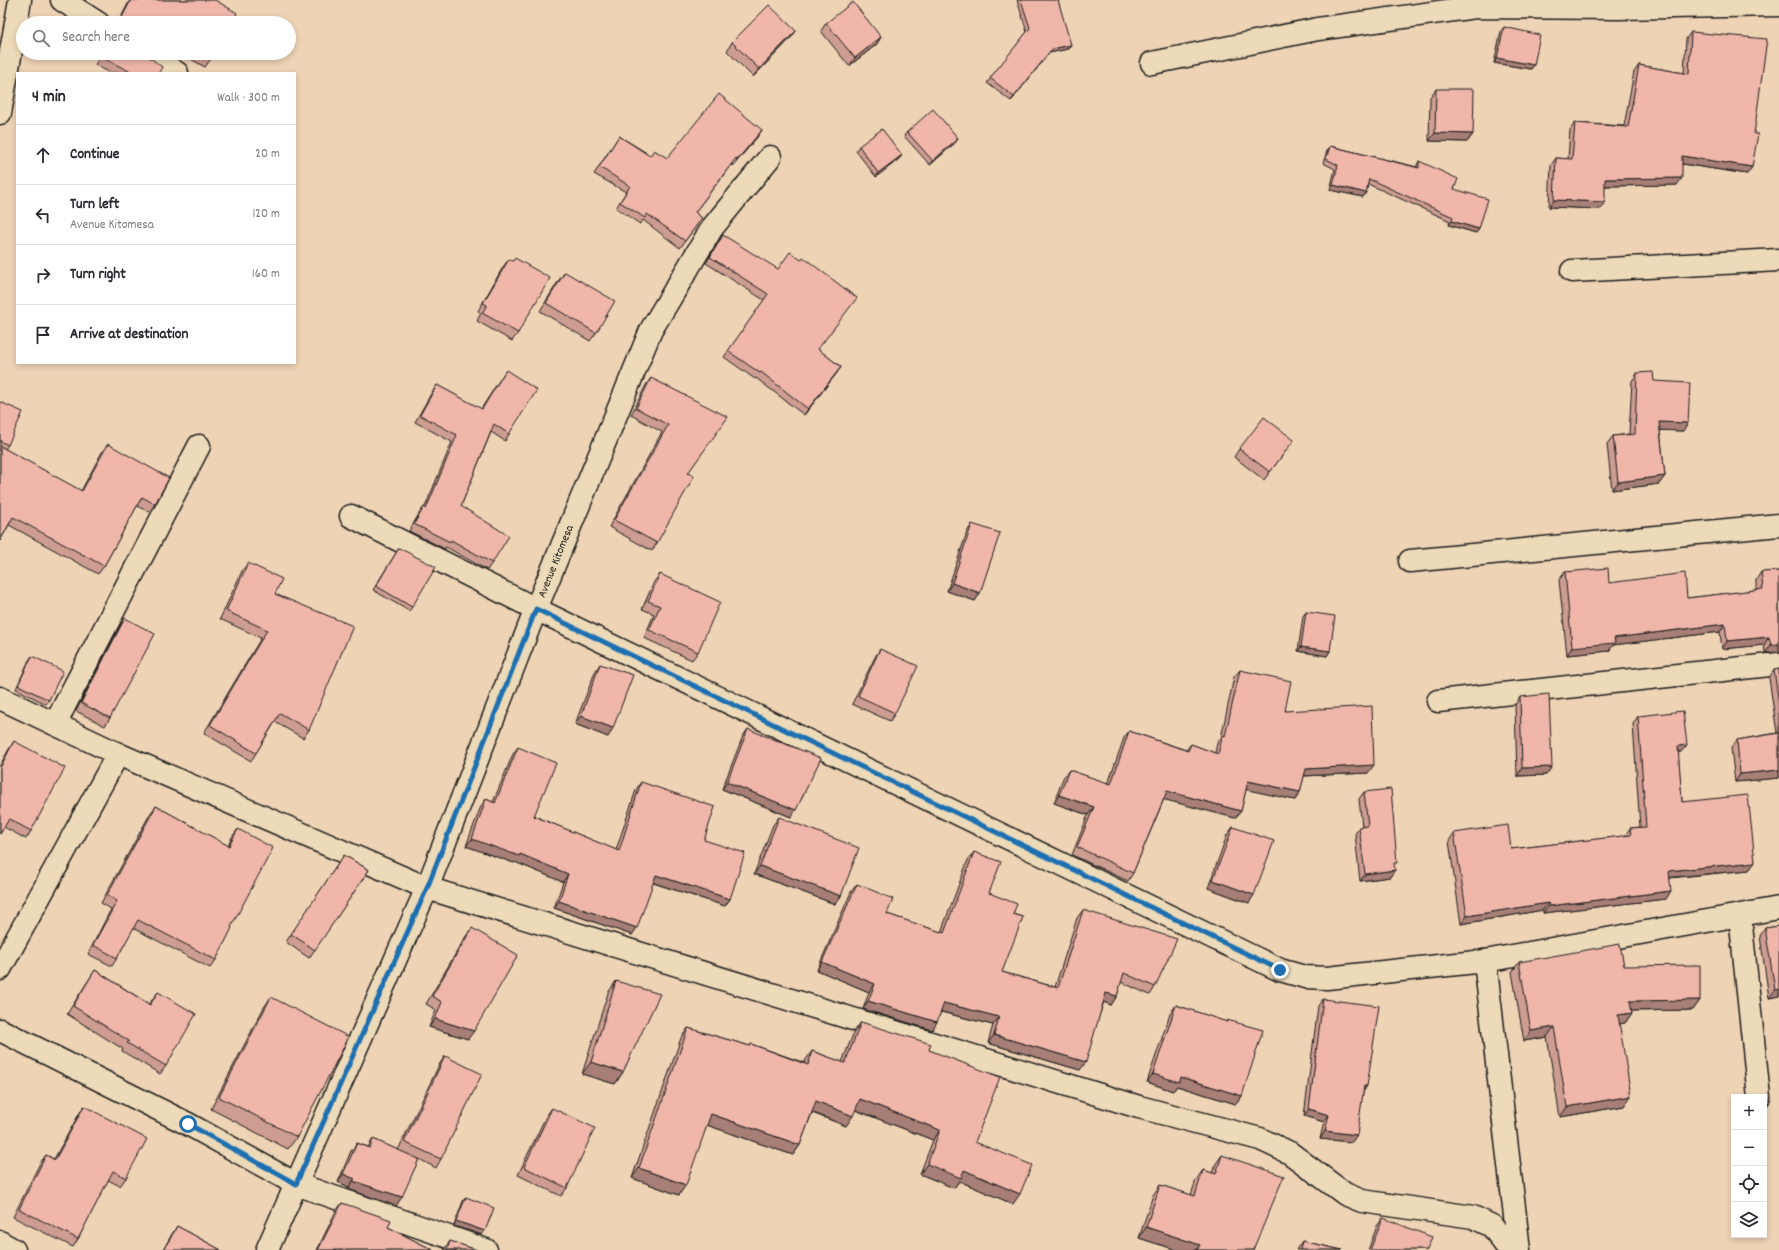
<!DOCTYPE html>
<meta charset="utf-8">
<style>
:root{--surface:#fff;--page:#f7f7f7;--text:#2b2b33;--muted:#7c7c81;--line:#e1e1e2}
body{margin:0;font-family:Dekko,sans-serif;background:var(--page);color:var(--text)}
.controls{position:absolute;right:12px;bottom:12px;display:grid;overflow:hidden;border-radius:0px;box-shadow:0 2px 6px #0003}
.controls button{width:36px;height:36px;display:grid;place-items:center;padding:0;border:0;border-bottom:1px solid var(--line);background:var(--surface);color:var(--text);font:20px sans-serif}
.stop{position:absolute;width:12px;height:12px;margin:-9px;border:3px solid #1f6fb2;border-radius:50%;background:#fff}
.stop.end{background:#1f6fb2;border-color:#fff;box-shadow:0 1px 4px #0008}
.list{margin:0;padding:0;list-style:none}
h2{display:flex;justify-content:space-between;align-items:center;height:52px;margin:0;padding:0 16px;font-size:17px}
h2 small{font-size:13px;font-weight:400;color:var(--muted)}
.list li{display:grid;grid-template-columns:26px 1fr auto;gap:12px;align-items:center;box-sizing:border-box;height:60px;padding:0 16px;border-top:1px solid var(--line)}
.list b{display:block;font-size:15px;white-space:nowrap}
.list p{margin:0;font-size:13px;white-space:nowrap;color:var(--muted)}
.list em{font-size:13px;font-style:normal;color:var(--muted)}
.icon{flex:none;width:22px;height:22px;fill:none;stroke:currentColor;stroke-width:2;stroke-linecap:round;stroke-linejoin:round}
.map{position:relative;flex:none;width:1779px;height:1250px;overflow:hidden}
.search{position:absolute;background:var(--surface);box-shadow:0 2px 6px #0003;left:16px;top:16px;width:280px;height:44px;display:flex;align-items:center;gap:10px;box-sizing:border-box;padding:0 14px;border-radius:22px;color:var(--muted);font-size:15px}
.panel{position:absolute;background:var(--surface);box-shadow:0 2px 6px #0003;left:16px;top:72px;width:280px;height:292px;border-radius:0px}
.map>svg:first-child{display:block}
</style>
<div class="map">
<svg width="1779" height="1250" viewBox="0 0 1779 1250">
<rect width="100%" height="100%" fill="#eed3b5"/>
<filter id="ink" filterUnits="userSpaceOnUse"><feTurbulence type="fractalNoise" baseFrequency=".025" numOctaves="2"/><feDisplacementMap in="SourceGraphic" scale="8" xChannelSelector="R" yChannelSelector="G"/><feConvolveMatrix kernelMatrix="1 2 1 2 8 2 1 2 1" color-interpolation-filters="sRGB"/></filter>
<g filter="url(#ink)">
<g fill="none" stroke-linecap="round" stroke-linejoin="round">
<g stroke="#1c1c1c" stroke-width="25">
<g id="minor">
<polyline points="62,0 98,23"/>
<polyline points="146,53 177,73"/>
<polyline points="1152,63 1318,29 1475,7 1618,8 1779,5"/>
<polyline points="0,113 20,0"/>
<polyline points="1572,271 1779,260"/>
<polyline points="351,516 536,609 1280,970 1305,977 1327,978 1485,961 1779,908"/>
<polyline points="1410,561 1779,525"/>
<polyline points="0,698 118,754 427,888 1139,1107 1260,1139 1290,1153 1345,1194 1362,1201 1473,1217 1492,1226 1509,1250"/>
<polyline points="1438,701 1779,664"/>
<polyline points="55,724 199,446"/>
<polyline points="1740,916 1759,1097"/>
<polyline points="1485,961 1519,1250"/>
<polyline points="0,969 118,754"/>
<polyline points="0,1030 188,1124 296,1184 486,1250"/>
<polyline points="0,1242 14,1250"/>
<polyline points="267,1250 427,888 536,609 651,330 712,228 770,157"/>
</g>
</g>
<use href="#minor" stroke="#eddab8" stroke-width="22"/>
</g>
<g fill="#ce9d92" stroke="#1c1c1c">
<polygon points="130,0 215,0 232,23 118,23"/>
<polygon points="1017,0 1058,0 1068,49 1049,53 1011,101 987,83 1027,32"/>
<polygon points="826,23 881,37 876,45 849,66 821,31"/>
<polygon points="1504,27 1534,65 1531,69 1494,63 1501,31"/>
<polygon points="796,31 790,39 753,77 727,51 732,42"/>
<polygon points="1691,32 1754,134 1752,167 1747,174 1682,164 1677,185 1605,186 1600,209 1549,207 1551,165 1556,158 1568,159 1570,130 1575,123 1624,126 1634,72 1639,65 1684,73 1686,39"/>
<polygon points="102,53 144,53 159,73 111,73 95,65"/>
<polygon points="180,53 215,53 205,67"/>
<polygon points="1436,89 1473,134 1467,142 1429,141 1430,97"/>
<polygon points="907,132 956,142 930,165 904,136"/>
<polygon points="619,136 650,155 667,158 758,136 733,166 732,164 695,212 702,218 680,248 643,220 640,224 616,208 626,192 594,174"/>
<polygon points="859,146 902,155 899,159 876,177 856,151"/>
<polygon points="1330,146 1417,167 1417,165 1419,161 1454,189 1479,229 1476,233 1449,225 1450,221 1368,184 1366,193 1363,197 1330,190 1335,169 1323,163 1327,151"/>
<polygon points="723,235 818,349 841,367 804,415 756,378 755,379 724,357 764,300 706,263"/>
<polygon points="509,259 518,333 512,341 477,321 481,313 478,311 503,267"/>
<polygon points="565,272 596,333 590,341 540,311 559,280"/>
<polygon points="506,370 509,434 505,441 491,432 461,506 492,563 487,570 446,547 445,549 409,531 419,514 424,507 425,507 452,442 415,422 432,392 437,385 481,409"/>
<polygon points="1637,373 1654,381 1683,431 1660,430 1665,476 1659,484 1612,490 1607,444 1613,436 1629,434 1632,381"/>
<polygon points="651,378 689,473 657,543 652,551 609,527 662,432 631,415 646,385"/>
<polygon points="0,402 8,445 5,449 81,491 102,452 108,444 155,504 149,512 137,506 104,566 98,574 9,525 0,541"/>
<polygon points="1288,448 1264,480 1234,457 1239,449"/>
<polygon points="972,524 980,593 975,601 947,591 967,532"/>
<polygon points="399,548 412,607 409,611 373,590"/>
<polygon points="248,563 275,594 309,730 303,738 275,722 256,753 251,761 204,733 261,638 220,619 242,571"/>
<polygon points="1779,571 1779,652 1765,653 1764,645 1722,649 1720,632 1613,645 1609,651 1567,655 1559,580 1565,572 1609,583 1687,598 1756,590 1756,580 1761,572"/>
<polygon points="660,574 698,652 692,660 644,638 654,614 642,609 654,582"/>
<polygon points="1306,612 1330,651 1327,656 1298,651 1303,616"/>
<polygon points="125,618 110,718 105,726 76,711 120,626"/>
<polygon points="880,649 895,713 890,721 852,704 875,657"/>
<polygon points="32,656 49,700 46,704 16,689 29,660"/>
<polygon points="600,664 608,737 575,724 595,672"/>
<polygon points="1779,669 1779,778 1735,782 1731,748 1737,740 1777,733 1769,678 1774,670"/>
<polygon points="1240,670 1285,711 1368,773 1304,776 1300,792 1295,800 1246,789 1241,811 1235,818 1164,799 1133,873 1128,881 1072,855 1088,815 1054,803 1063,778 1069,770 1108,784 1124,738 1129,731 1186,750 1191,744 1215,753 1217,743 1221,738 1234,677"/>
<polygon points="1520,697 1546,775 1517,776 1515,705"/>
<polygon points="1638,716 1681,752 1678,753 1682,802 1755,862 1749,870 1670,878 1666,899 1543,913 1543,910 1461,924 1449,841 1454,833 1511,849 1625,836 1630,828 1640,827 1633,724"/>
<polygon points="748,729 791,817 722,789 743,736"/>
<polygon points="14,741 31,831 26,839 4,827 0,834 0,765 9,749"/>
<polygon points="518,747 534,816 616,850 636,790 641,782 704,840 730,899 725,906 653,883 632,935 554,908 563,882 515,862 514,863 466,846 481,806 486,799 493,802 513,754"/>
<polygon points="1364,792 1394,867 1390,877 1360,881 1355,834 1359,827 1362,827 1359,799"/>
<polygon points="156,806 228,846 232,837 238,829 231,927 216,960 210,968 133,928 117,958 112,966 88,954 111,909 101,903 150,814"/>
<polygon points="779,817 841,896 835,904 754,874 773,825"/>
<polygon points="1233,827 1249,903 1208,888 1227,835"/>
<polygon points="974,852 989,893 1013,914 1002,972 1055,987 1077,918 1083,910 1155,987 1150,995 1121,982 1117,996 1111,1005 1104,1002 1080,1070 988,1043 993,1025 941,1012 932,1030 863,1009 869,992 817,970 851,892 857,884 887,914 941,932 968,860"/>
<polygon points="344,855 369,870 309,958 286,942"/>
<polygon points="1779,926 1779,996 1769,998 1760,936 1765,928"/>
<polygon points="472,928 468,1039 429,1027 436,1010 426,1004 466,936"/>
<polygon points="1519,962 1624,966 1700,1000 1693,1010 1631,1011 1632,1013 1625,1023 1619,1024 1624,1106 1560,1117 1547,1037 1524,1041 1512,972"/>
<polygon points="95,970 149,1004 158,992 166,1066 160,1074 122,1051 123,1049 67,1014"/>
<polygon points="616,981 623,1072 615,1084 582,1074 608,993"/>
<polygon points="271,997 297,1137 288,1149 211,1109 263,1009"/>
<polygon points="1323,999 1363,1093 1352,1142 1320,1139 1324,1122 1304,1116 1318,1006"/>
<polygon points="1176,1005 1226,1022 1227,1020 1242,1096 1236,1104 1177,1086 1173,1091 1147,1082 1170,1014"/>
<polygon points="861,1022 929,1050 975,1142 1013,1204 959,1181 954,1188 920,1174 933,1140 855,1110 846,1126 812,1113 800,1145 793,1155 707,1125 679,1195 632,1178 681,1038 688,1028 750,1046 751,1044 805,1063 805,1061 812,1051 842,1062 854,1032"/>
<polygon points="445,1056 441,1159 436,1168 419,1159 396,1206 348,1189 349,1187 338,1182 351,1151 357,1143 368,1147 373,1139 398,1150 439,1065"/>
<polygon points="84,1106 126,1178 120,1186 108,1180 78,1239 73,1247 13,1217 40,1163 46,1155 54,1159 79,1114"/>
<polygon points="552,1108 567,1188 561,1196 518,1175 546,1116"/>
<polygon points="1222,1155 1253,1250 1177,1250 1139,1238 1153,1195 1160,1185 1191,1195 1196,1180 1203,1170 1212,1173 1215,1165"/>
<polygon points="466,1197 482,1235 454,1226 463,1201"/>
<polygon points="342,1203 388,1227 433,1250 317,1250 336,1211"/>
<polygon points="1383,1218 1427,1250 1368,1250 1377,1226"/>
<polygon points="177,1226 221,1250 163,1250 172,1234"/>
<polygon points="450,1241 477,1250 444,1250"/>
<polygon points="1302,1241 1342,1250 1296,1250"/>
</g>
<g fill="#a87f77" stroke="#1c1c1c">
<polygon points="796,31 790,39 753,77 759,69"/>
<polygon points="881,37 876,45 849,66 855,58"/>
<polygon points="1071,45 1068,49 1049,53 1011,101 1052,49"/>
<polygon points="1497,58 1534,65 1531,69 1494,63"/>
<polygon points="762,130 758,136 733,166 738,159"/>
<polygon points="1435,133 1473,134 1467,142 1429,141"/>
<polygon points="958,138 956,142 930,165 933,161"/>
<polygon points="902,155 899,159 876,177 878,173"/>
<polygon points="1682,156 1752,167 1747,174 1677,163"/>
<polygon points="1682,178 1677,185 1600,186 1605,179"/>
<polygon points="1333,185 1366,193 1363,197 1330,190"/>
<polygon points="1554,200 1605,202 1600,209 1549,207"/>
<polygon points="1452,221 1479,229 1476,233 1449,225"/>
<polygon points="841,367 837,373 804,415 808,409"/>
<polygon points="1659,422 1688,423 1683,431 1653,430"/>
<polygon points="1665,476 1659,484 1612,490 1618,482"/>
<polygon points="952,583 980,593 975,601 947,591"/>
<polygon points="1725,624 1720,632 1613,645 1609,651 1567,655 1572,647 1614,638"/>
<polygon points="1769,637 1764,645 1722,649 1727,641"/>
<polygon points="1779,644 1779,652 1765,653 1771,645"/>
<polygon points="1301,647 1330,651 1327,656 1298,651"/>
<polygon points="581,716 613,728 608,737 575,724"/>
<polygon points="1687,745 1681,752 1672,754 1678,746"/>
<polygon points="1374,765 1368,773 1300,776 1306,769"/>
<polygon points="1552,767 1546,775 1517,776 1522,768"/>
<polygon points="1779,770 1779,778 1735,782 1740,774"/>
<polygon points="1248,781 1300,792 1295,800 1243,789"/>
<polygon points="727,782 796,810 791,817 722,789"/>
<polygon points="1167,791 1241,811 1235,818 1162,799"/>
<polygon points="1059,795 1094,807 1088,815 1054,803"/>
<polygon points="472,839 520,854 568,874 563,882 515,862 514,863 466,846"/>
<polygon points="1755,862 1749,870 1664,878 1669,871"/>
<polygon points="760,866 841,896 835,904 754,874"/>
<polygon points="1395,870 1390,877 1360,881 1365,874"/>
<polygon points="656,875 730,899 725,906 651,882"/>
<polygon points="1213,880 1254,895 1249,903 1208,888"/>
<polygon points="1671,891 1666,899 1543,913 1549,906"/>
<polygon points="559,901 637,928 632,935 554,908"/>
<polygon points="1548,903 1543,910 1461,924 1467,916"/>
<polygon points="822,962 875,984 869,992 817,970"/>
<polygon points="1779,989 1779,996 1769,998 1775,990"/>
<polygon points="1106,993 1117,996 1111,1005 1101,1001"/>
<polygon points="1700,1000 1693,1010 1623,1011 1630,1001"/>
<polygon points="868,1001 937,1022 932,1030 863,1009"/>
<polygon points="944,1003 999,1017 993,1025 938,1011"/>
<polygon points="1632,1013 1625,1023 1611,1025 1618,1015"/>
<polygon points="435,1019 474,1031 468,1039 429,1027"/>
<polygon points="1554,1027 1547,1037 1524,1041 1531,1031"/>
<polygon points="994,1035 1086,1062 1080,1070 988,1043"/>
<polygon points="591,1062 623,1072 615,1084 582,1074"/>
<polygon points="1153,1074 1181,1077 1242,1096 1236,1104 1177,1086 1173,1091 1147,1082"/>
<polygon points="1364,1086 1367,1086 1362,1094"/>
<polygon points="1631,1096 1624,1106 1560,1117 1567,1107"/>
<polygon points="860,1099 940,1130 933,1140 853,1109"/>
<polygon points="816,1101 853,1116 846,1126 809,1111"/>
<polygon points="1309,1109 1329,1115 1324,1122 1304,1116"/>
<polygon points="711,1114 800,1145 793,1155 704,1124"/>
<polygon points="1325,1131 1357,1135 1352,1142 1320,1139"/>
<polygon points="927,1164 964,1170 1020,1194 1013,1204 959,1181 954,1188 920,1174"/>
<polygon points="639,1168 686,1185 679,1195 632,1178"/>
<polygon points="343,1174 355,1179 349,1187 338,1182"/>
<polygon points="353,1181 402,1197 396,1206 348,1189"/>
<polygon points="456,1221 485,1231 482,1235 454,1226"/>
<polygon points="1146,1227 1200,1245 1196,1250 1177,1250 1139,1238"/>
</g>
<g fill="#f0b6aa" stroke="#1c1c1c">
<polygon points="131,0 215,0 237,13 232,23 119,23"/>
<polygon points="1021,0 1058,0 1071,45 1052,49 1014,97 990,78 1030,28"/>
<polygon points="853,2 881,37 855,58 826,23"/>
<polygon points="769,5 796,31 759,69 732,42"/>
<polygon points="1504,27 1540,35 1534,65 1497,58"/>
<polygon points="1691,32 1767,39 1754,134 1758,134 1752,167 1682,156 1682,178 1605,179 1605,202 1554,200 1556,158 1572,159 1575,123 1628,127 1639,65 1689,74"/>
<polygon points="103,53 144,53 162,67 159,73 133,73 101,57"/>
<polygon points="200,53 215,53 211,59"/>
<polygon points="1436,89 1474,89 1473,134 1435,133"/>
<polygon points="719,94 762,130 738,159 736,158 695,212 702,218 685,241 647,214 645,218 620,202 630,186 599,167 619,136 650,156 654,150 667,158"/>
<polygon points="933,109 958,138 933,161 907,132"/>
<polygon points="882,129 902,155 878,173 859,146"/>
<polygon points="1330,146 1419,168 1419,161 1458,179 1454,189 1488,199 1479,229 1452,221 1453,217 1369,179 1366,193 1333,185 1338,165 1326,159"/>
<polygon points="723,235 778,269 790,252 801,260 803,257 857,298 818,349 841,367 808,409 761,372 760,373 728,351 768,294 710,257"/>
<polygon points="515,258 550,278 518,333 482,313 487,305 483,303 509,259 513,261"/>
<polygon points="565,272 615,301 596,333 546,303"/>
<polygon points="506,370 537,390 509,434 494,424 461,506 509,536 492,563 451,540 450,542 414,524 424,507 426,509 457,435 420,415 437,385 482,409"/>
<polygon points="1653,372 1654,381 1690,383 1688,423 1659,422 1665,476 1618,482 1613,436 1635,434 1637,373"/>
<polygon points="651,378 728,417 688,473 694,476 657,543 614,520 668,425 636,408"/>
<polygon points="0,402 23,412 8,445 0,441"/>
<polygon points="1264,417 1294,440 1270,472 1239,449"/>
<polygon points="108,444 169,478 155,504 142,497 104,566 13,517 0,541 0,446 82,491"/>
<polygon points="972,524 1000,533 980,593 952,583"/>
<polygon points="399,548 436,567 412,607 376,586"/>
<polygon points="248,563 282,579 275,594 353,626 309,730 280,713 256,753 210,725 267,630 226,611"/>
<polygon points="1608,568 1609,583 1685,573 1687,598 1763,589 1761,572 1779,571 1779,644 1771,645 1769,637 1727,641 1725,624 1614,638 1615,643 1572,647 1565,572"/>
<polygon points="660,574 720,602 698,652 649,630 660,606 648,601"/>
<polygon points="1306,612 1335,616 1330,651 1301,647"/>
<polygon points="125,618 155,634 110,718 81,703"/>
<polygon points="880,649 918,666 895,713 858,696"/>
<polygon points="32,656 63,671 49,700 18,685"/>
<polygon points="600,664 633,675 613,728 581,716"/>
<polygon points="1779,669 1779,704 1774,670"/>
<polygon points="1240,670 1291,681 1285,711 1372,706 1374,765 1306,769 1300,792 1248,781 1241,811 1167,791 1133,873 1077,847 1094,807 1059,795 1069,770 1111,784 1129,731 1188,751 1191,744 1218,754 1223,735 1225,736"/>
<polygon points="1549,694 1552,767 1522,768 1520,697"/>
<polygon points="1683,711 1687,745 1678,746 1682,802 1748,795 1755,862 1669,871 1671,891 1549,906 1548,903 1467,916 1454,833 1508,825 1511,849 1631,835 1630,828 1646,827 1638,716"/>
<polygon points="748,729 821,758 796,810 727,782"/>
<polygon points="1779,733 1779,770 1740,774 1737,740"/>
<polygon points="14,741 65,768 31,831 9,819 0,834 0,768"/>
<polygon points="518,747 556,763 534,816 619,851 641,782 715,807 704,840 745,853 730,899 656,875 637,928 559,901 568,874 520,854 519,856 472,839 486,799 495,803"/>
<polygon points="1391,789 1397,863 1394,863 1395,870 1365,874 1359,827 1368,826 1364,792"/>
<polygon points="156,806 229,846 238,829 273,848 231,927 232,928 216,960 138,920 117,958 93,945 117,901 107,895"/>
<polygon points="779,817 859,848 841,896 760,866"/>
<polygon points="1233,827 1274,841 1254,895 1213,880"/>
<polygon points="974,852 1001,862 989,893 1017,904 1013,914 1023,917 1002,972 1058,988 1083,910 1177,939 1155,987 1124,973 1117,996 1106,993 1086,1062 994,1035 999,1017 944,1003 937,1022 868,1001 875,984 822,962 857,884 893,899 887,914 944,933"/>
<polygon points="344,855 369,870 315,950 291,934"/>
<polygon points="1779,926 1779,989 1775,990 1765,928"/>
<polygon points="472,928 518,955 474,1031 435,1019 442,1002 432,996"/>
<polygon points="1620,944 1624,966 1700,965 1700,1000 1630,1001 1632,1013 1618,1015 1631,1096 1567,1107 1554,1027 1531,1031 1519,962"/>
<polygon points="95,970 150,1005 158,992 196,1014 166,1066 127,1043 129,1041 73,1006"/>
<polygon points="616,981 660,994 623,1072 591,1062"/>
<polygon points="271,997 349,1037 297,1137 219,1097"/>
<polygon points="1323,999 1379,1006 1367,1086 1364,1086 1357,1135 1325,1131 1329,1115 1309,1109"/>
<polygon points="1176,1005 1227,1022 1227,1020 1263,1030 1242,1096 1181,1077 1179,1082 1153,1074"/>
<polygon points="861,1022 931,1044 929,1050 1000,1077 975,1142 1032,1165 1020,1194 964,1170 961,1178 927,1164 940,1130 860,1099 853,1116 816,1101 800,1145 711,1114 686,1185 639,1168 688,1028 750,1046 751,1044 808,1065 812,1051 845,1063"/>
<polygon points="445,1056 482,1074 441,1159 404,1142"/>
<polygon points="84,1106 147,1139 126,1178 113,1171 78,1239 19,1209 46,1155 55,1160"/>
<polygon points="552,1108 595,1128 567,1188 524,1167"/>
<polygon points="373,1139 419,1159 402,1197 353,1181 355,1179 343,1174 357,1143 370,1148"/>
<polygon points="1222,1155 1284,1176 1253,1250 1197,1250 1200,1245 1146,1227 1160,1185 1195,1196 1203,1170 1216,1174"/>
<polygon points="466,1197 494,1208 485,1231 456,1221"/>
<polygon points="342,1203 391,1220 388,1227 433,1250 318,1250"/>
<polygon points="1383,1218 1432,1237 1427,1250 1370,1250"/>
<polygon points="177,1226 221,1250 164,1250"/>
<polygon points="450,1241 477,1250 447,1250"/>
<polygon points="1302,1241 1342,1250 1300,1250"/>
</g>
</g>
<g fill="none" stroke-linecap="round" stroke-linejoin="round" filter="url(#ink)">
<polyline stroke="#1f6fb2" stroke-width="5" points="188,1124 296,1184 427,888 536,609 1280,970"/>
</g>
<g text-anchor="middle" stroke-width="3.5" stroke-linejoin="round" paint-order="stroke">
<g font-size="12" fill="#1c1c1c" stroke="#eddab8">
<text transform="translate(555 561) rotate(-68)" y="4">Avenue Kitomesa</text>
</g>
</g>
</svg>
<div class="controls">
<button>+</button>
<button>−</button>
<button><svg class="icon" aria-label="locate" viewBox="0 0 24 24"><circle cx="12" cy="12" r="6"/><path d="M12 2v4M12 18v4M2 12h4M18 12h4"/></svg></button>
<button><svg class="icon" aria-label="layers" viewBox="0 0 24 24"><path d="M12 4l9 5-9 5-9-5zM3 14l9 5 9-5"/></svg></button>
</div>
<div class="stop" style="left:188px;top:1124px"></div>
<div class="stop end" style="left:1280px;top:970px"></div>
<div class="search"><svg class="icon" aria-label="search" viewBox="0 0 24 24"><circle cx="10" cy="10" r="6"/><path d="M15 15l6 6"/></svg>Search here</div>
<section class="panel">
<h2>4 min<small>Walk · 300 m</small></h2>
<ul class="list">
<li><svg class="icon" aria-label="ahead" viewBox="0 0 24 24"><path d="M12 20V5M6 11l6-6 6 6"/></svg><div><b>Continue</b></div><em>20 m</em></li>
<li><svg class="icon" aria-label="left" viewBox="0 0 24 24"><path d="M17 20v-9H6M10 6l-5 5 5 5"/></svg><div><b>Turn left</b><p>Avenue Kitomesa</p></div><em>120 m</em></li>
<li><svg class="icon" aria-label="right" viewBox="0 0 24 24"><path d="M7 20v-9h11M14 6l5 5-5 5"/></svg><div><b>Turn right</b></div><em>160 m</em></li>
<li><svg class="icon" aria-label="arrive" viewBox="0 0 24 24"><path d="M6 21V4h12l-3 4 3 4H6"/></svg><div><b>Arrive at destination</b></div></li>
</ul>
</section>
</div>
